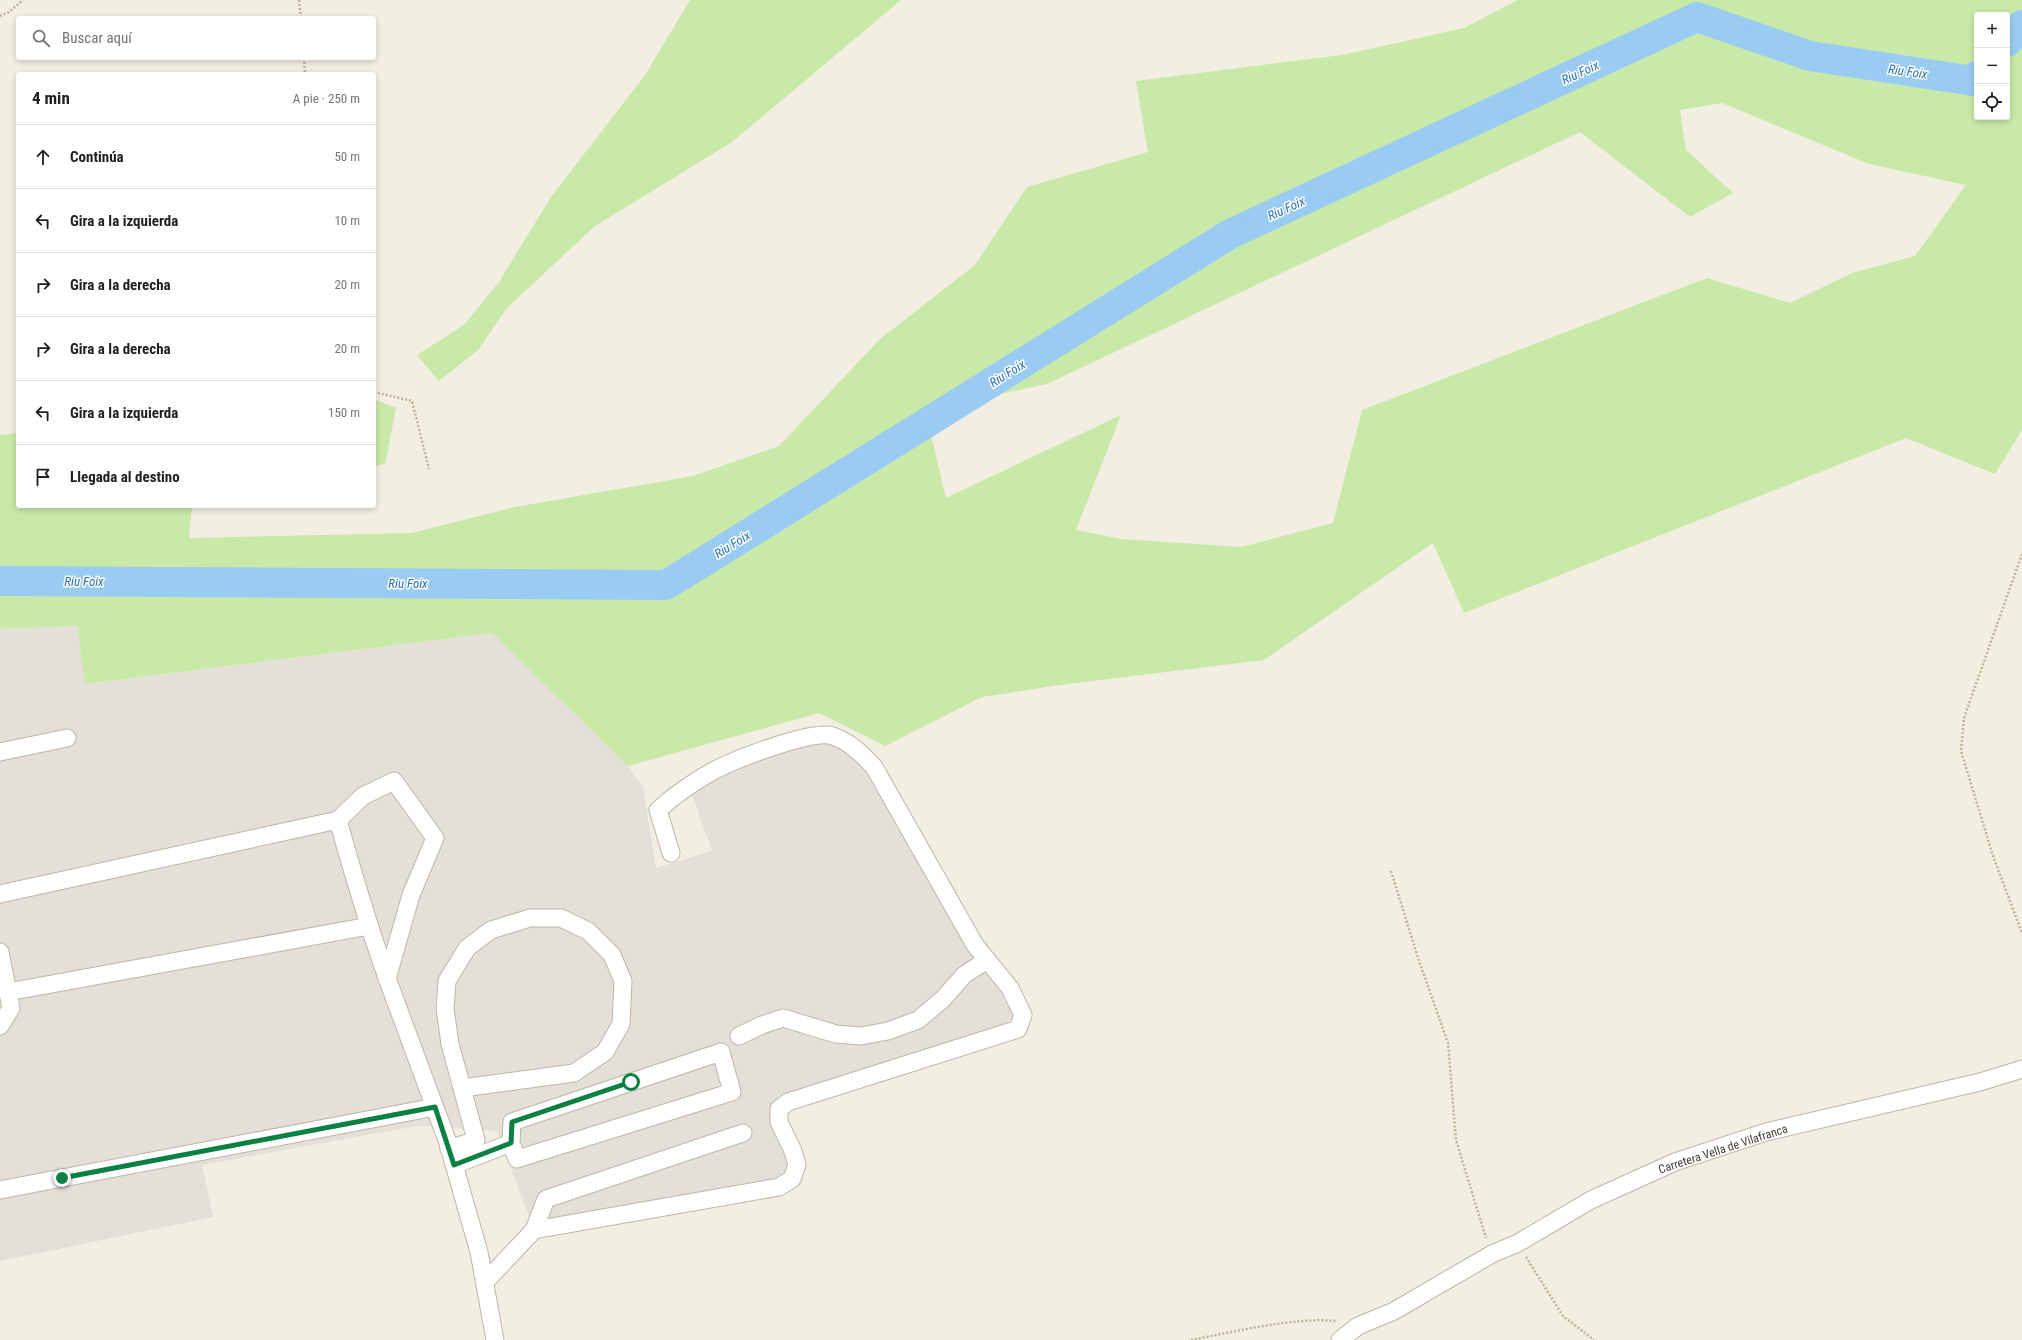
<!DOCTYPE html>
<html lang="es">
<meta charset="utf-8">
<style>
:root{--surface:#fff;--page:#f2f2f2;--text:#202124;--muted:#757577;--line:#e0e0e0}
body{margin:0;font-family:"Roboto Condensed",sans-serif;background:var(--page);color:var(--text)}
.controls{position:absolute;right:12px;top:12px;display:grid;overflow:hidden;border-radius:4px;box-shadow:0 2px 6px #0003}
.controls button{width:36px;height:36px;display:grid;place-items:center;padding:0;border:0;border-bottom:1px solid var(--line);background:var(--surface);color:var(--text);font:20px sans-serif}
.stop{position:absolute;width:12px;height:12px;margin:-9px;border:3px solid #0b8043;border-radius:50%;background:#fff}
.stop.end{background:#0b8043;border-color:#fff;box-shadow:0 1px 4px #0008}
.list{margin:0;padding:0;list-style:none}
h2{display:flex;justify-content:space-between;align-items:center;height:52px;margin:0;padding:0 16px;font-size:17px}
h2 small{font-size:13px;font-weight:400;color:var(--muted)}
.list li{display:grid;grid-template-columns:26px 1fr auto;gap:12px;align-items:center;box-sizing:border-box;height:64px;padding:0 16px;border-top:1px solid var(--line)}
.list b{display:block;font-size:15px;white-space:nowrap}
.list em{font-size:13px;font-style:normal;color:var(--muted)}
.icon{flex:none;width:22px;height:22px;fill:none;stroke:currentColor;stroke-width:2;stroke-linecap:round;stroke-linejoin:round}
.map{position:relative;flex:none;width:2022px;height:1340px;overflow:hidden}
.search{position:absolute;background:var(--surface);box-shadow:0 2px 6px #0003;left:16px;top:16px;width:360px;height:44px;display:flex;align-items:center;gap:10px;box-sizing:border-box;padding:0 14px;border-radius:4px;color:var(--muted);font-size:15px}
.panel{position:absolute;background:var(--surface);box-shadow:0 2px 6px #0003;left:16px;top:72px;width:360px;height:436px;border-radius:4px}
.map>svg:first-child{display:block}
</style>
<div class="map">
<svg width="2022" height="1340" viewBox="0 0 2022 1340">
<rect width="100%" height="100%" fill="#f2eee2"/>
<polygon fill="#e4dfd8" points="77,626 86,684 492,633 628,766 643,787 656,868 712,851 689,786 813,736 856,749 1010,988 1018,1029 779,1109 792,1179 534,1230 497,1131 417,1126 202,1165 213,1217 0,1261 0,629"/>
<g fill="#c9e9a8" fill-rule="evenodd">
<polygon points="690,0 901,0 732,142 595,226 507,308 478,350 439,381 417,355 464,325 499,282 551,197 645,75"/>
<path d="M1518,0H2022V430L1995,474L1906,438L1464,613L1433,543L1264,660L1060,685L982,697L885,746L819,713L628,766L492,633L85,684L77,626L0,629V435L18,433V506H192L189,538L412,533L515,507L693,476L779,446L880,339L975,265L1027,187L1148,152L1136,81L1342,55L1464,28ZM1977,15H2007V117H1977ZM1722,103L1869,164L1966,185L1915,256L1852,273L1790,303L1707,278L1362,410L1333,523L1241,547L1121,539L1076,530L1121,415L946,498L925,410L1047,384L1580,132L1690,217L1733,193L1686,150L1680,110Z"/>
<polygon points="374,399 396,408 385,464 374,466"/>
</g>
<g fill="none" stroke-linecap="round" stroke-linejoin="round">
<g stroke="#9acbf3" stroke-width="30">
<polyline points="2007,42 2022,25"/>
<polyline points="0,581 666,585 1230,234 1697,17 1810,56 1973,81 1977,76"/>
</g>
<g stroke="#beb6a5" stroke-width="19">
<g id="minor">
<polyline points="0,752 67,738"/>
<polyline points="0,894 338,820"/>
<polyline points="0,952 11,1008 0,1026"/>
<path d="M387,979L411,895L435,838L394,781L363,796L338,820C355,881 372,938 394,997L447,1140L479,1252L495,1340"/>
<polyline points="8,992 369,926"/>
<polyline points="739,1036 762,1025 783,1018 836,1034 861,1036 888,1031 918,1020 943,999 964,975 987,960"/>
<polyline points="449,1149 476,1140 462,1088 450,1044 445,1008 447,981 467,948 491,930 530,918 561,918 588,931 612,955 623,981 621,1024 605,1052 574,1073 462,1088"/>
<polyline points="454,1165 511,1143 517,1159 732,1092 721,1052 512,1122 511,1143"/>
<polyline points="0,1190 435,1107"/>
<path d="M534,1230L779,1187L792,1179L797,1165L793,1151L779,1122V1109L788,1102L1018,1029L1023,1015L1010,988L975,945L874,767C862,754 850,742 833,736C812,729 734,760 713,771C693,782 675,795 658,810L671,853"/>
<polyline points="485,1282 534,1230 546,1199 743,1133"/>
<polyline points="1340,1340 1358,1326 1394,1311 1492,1254 1518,1243 1591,1200 1675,1162 1766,1132 1980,1082 2022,1069"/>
</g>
</g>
<g stroke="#c0b395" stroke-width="2.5" stroke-dasharray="2 2" stroke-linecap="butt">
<polyline points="299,0 301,18"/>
<polyline points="0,16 9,12 23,0"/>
<polyline points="304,58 305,74"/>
<polyline points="374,392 412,401 429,469"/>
<polyline points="2022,554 1964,718 1961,751 1993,856 2022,933"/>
<polyline points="1391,871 1418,958 1448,1043 1456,1140 1486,1238"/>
<polyline points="1526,1257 1563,1316 1594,1340"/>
<path d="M1191,1340C1234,1332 1293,1317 1336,1321"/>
</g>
<use href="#minor" stroke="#fff" stroke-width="17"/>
</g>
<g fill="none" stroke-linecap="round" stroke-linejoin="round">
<polyline stroke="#0b8043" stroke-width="5" points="62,1178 435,1107 454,1165 511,1143 512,1122 631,1082"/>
</g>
<g text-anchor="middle" stroke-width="3" stroke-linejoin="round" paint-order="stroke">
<g font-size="12" fill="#443e33" stroke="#fff">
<text transform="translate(1723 1149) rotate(-18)" y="4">Carretera Vella de Vilafranca</text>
</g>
<g font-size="13" font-style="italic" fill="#2873b4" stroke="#fff">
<text transform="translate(1908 71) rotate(8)" y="5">Riu Foix</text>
<text transform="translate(1580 72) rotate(-25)" y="5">Riu Foix</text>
<text transform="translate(1286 208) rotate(-25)" y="5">Riu Foix</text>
<text transform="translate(1007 373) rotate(-32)" y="5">Riu Foix</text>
<text transform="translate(732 544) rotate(-32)" y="5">Riu Foix</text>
<text x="84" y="586">Riu Foix</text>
<text x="408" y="588">Riu Foix</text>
</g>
</g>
</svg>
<div class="controls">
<button>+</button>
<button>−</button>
<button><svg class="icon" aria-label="locate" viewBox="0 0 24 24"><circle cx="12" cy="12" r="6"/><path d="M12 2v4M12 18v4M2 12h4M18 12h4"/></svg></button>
</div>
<div class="stop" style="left:631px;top:1082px"></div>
<div class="stop end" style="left:62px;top:1178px"></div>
<div class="search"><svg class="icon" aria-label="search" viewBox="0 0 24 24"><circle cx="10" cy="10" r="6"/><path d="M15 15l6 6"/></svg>Buscar aquí</div>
<section class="panel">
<h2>4 min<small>A pie · 250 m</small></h2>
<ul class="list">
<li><svg class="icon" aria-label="ahead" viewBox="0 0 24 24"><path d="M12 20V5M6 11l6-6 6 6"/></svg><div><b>Continúa</b></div><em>50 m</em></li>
<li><svg class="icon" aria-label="left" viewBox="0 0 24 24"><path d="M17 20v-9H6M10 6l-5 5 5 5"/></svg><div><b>Gira a la izquierda</b></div><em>10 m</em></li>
<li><svg class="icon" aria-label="right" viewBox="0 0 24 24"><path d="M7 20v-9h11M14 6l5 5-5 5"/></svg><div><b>Gira a la derecha</b></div><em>20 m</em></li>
<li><svg class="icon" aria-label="right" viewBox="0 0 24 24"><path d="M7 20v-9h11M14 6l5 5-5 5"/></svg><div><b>Gira a la derecha</b></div><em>20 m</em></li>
<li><svg class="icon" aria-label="left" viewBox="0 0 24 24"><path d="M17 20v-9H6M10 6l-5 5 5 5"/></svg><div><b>Gira a la izquierda</b></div><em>150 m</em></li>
<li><svg class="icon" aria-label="arrive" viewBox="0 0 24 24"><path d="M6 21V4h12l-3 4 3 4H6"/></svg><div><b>Llegada al destino</b></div></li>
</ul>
</section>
</div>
